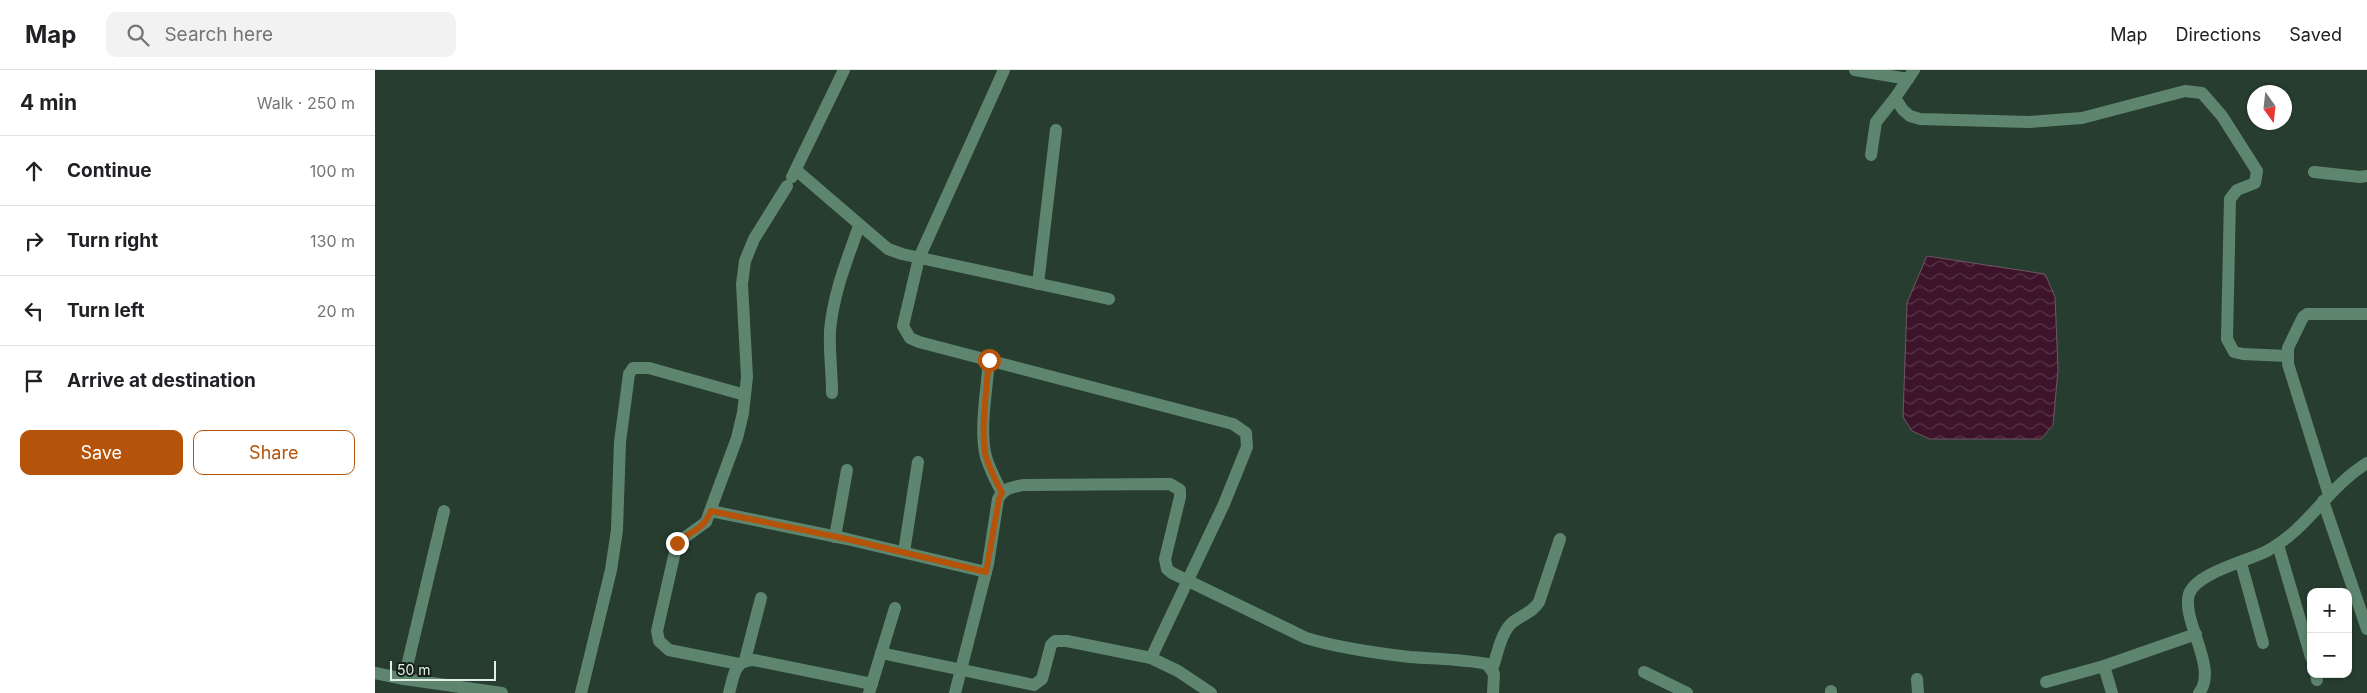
<!DOCTYPE html>
<meta charset="utf-8">
<style>
:root{--surface:#fff;--page:#f2f2f2;--text:#202124;--muted:#757577;--line:#e0e0e0;--accent:#b45309}
body{margin:0;font-family:Inter,sans-serif;background:var(--page);color:var(--text)}
.controls{position:absolute;right:15px;bottom:15px;display:grid;overflow:hidden;border-radius:10px;box-shadow:0 1px 4px #0004}
.controls button{width:45px;height:45px;display:grid;place-items:center;padding:0;border:0;border-bottom:1px solid var(--line);background:var(--surface);color:var(--text);font:25px sans-serif}
.compass{position:absolute;left:1872px;top:15px;width:45px;height:45px;border-radius:50%;background:var(--surface);box-shadow:0 1px 4px #0004;rotate:165deg}
.scale{position:absolute;left:15px;bottom:12px;width:106px;box-sizing:border-box;padding-left:5px;border:2px solid #e3f0e8;border-top:0;font-size:14px;line-height:18px;white-space:nowrap;color:#e3f0e8;-webkit-text-stroke:4px #17211b;paint-order:stroke}
.stop{position:absolute;width:15px;height:15px;margin:-11px;border:4px solid #b45309;border-radius:50%;background:#fff}
.stop.end{background:#b45309;border-color:#fff;box-shadow:0 1px 5px #0008}
.list{margin:0;padding:0;list-style:none}
h2{display:flex;justify-content:space-between;align-items:center;height:65px;margin:0;padding:0 20px;font-size:21px}
h2 small{font-size:16px;font-weight:400;color:var(--muted)}
.list li{display:grid;grid-template-columns:32px 1fr auto;gap:15px;align-items:center;box-sizing:border-box;height:70px;padding:0 20px;border-top:1px solid var(--line)}
.list b{display:block;font-size:19px;white-space:nowrap}
.list em{font-size:16px;font-style:normal;color:var(--muted)}
.actions{display:flex;gap:10px;padding:15px 20px}
.actions a{flex:1;padding:11px 0;border:1px solid var(--accent);border-radius:10px;text-align:center;font-size:18px;color:var(--accent)}
.actions .main{background:var(--accent);color:#fff}
.icon{flex:none;width:28px;height:28px;fill:none;stroke:currentColor;stroke-width:2;stroke-linecap:round;stroke-linejoin:round}
.map{position:relative;flex:none;width:1992px;height:623px;overflow:hidden}
header{display:flex;align-items:center;gap:30px;box-sizing:border-box;height:70px;padding:0 25px;background:var(--surface);border-bottom:1px solid var(--line)}
header strong{font-size:24px}
nav{display:flex;gap:28px;margin-inline-start:auto;font-size:18px}
.search{width:350px;height:45px;background:var(--page);display:flex;align-items:center;gap:12px;box-sizing:border-box;padding:0 18px;border-radius:10px;color:var(--muted);font-size:19px}
main{display:flex}
aside{flex:1;background:var(--surface)}
.map>svg:first-child{display:block}
</style>
<header>
<strong>Map</strong>
<div class="search"><svg class="icon" aria-label="search" viewBox="0 0 24 24"><circle cx="10" cy="10" r="6"/><path d="M15 15l6 6"/></svg>Search here</div>
<nav><a>Map</a><a>Directions</a><a>Saved</a></nav>
</header>
<main>
<aside>
<h2>4 min<small>Walk · 250 m</small></h2>
<ul class="list">
<li><svg class="icon" aria-label="ahead" viewBox="0 0 24 24"><path d="M12 20V5M6 11l6-6 6 6"/></svg><div><b>Continue</b></div><em>100 m</em></li>
<li><svg class="icon" aria-label="right" viewBox="0 0 24 24"><path d="M7 20v-9h11M14 6l5 5-5 5"/></svg><div><b>Turn right</b></div><em>130 m</em></li>
<li><svg class="icon" aria-label="left" viewBox="0 0 24 24"><path d="M17 20v-9H6M10 6l-5 5 5 5"/></svg><div><b>Turn left</b></div><em>20 m</em></li>
<li><svg class="icon" aria-label="arrive" viewBox="0 0 24 24"><path d="M6 21V4h12l-3 4 3 4H6"/></svg><div><b>Arrive at destination</b></div></li>
</ul>
<div class="actions"><a class="main">Save</a><a>Share</a></div>
</aside>
<div class="map">
<svg width="1992" height="623" viewBox="0 0 1992 623">
<defs>
<pattern id="water-waves" width="16" height="10" patternUnits="userSpaceOnUse" patternTransform="scale(1.25)"><rect width="16" height="10" fill="#3d142a"/><path d="M0 5q4-4 8 0t8 0" fill="none" stroke="#593649"/></pattern>
</defs>
<rect width="100%" height="100%" fill="#273d30"/>
<polygon fill="url(#water-waves)" stroke="#6f5663" points="1552,186 1670,204 1680,227 1683,300 1678,355 1666,369 1555,369 1537,361 1528,347 1532,233"/>
<g fill="none" stroke-linecap="round" stroke-linejoin="round">
<g stroke="#5e866f" stroke-width="12">
<polyline points="629,0 544,188 528,256 535,268 544,272 858,354 871,363 872,377 849,434 776,588"/>
<polyline points="1480,0 1533,9"/>
<polyline points="1539,0 1520,28 1528,40 1535,46 1545,49 1654,52 1707,48 1810,21 1827,23 1847,46 1882,101 1880,113 1862,120 1855,129 1852,269 1859,282 1868,284 1912,286"/>
<polyline points="1496,85 1501,52 1520,28"/>
<polyline points="421,100 513,179 527,184 734,229"/>
<polyline points="1939,102 1985,107 1992,106"/>
<polyline points="417,107 469,0"/>
<polyline points="663,214 681,60"/>
<path d="M614,290C612,319 604,360 611,387C615,400 621,411 627,423"/>
<path d="M457,323C457,302 454,281 455,261C458,224 472,190 484,156"/>
<polyline points="1954,425 1913,294 1913,278 1928,247 1932,244 1992,244"/>
<polyline points="1948,431 1992,559"/>
<polyline points="336,441 472,469 611,502"/>
<polyline points="460,467 472,400"/>
<polyline points="1903,475 1936,587"/>
<polyline points="529,482 543,392"/>
<polyline points="1866,493 1888,573"/>
<polyline points="506,583 659,615 667,609 676,575 680,571 692,571 776,588 803,601 836,623"/>
<polyline points="370,590 386,528"/>
<polyline points="364,594 294,580 284,571 282,561 302,473 331,452 362,368 368,343 372,307 367,214 370,191 379,169 412,116"/>
<polyline points="1729,596 1737,623"/>
<path d="M1117,600C1122,586 1126,561 1138,552C1148,544 1157,543 1164,532L1185,469"/>
<polyline points="1269,602 1312,623"/>
<polyline points="0,603 29,609 127,623"/>
<polyline points="1941,604 1942,610"/>
<polyline points="29,609 69,441"/>
<polyline points="1542,609 1543,623"/>
<polyline points="1671,612 1729,596 1821,564"/>
<polyline points="1456,621 1456,623"/>
<polyline points="206,623 236,500 242,460 245,372 254,304 258,298 274,298 370,325"/>
<path d="M354,623C359,607 358,590 379,590L497,614"/>
<polyline points="494,623 520,538"/>
<path d="M580,623L613,494L623,429C629,418 637,417 649,415L795,414L805,420V427L790,489L792,499L797,503L931,568C964,578 1000,583 1035,587C1061,589 1087,589 1112,594L1119,604L1118,623"/>
<path d="M1824,623C1844,598 1806,551 1814,524C1821,503 1873,491 1892,481C1932,460 1953,417 1992,393"/>
</g>
</g>
<g fill="none" stroke-linecap="round" stroke-linejoin="round">
<path stroke="#b45309" stroke-width="6" d="M302,473C316,460 327,462 336,441L472,469L611,502L624,429L627,423C621,411 615,400 611,387C605,362 612,317 614,290"/>
</g>
</svg>
<div class="controls">
<button>+</button>
<button>−</button>
</div>
<svg class="compass" viewBox="-18 -18 36 36"><path d="M0-13l5 13h-10z" fill="#e53935"/><path d="M0 13l5-13h-10z" fill="#757577"/></svg>
<div class="scale">50 m</div>
<div class="stop" style="left:614px;top:290px"></div>
<div class="stop end" style="left:302px;top:473px"></div>
</div>
</main>
